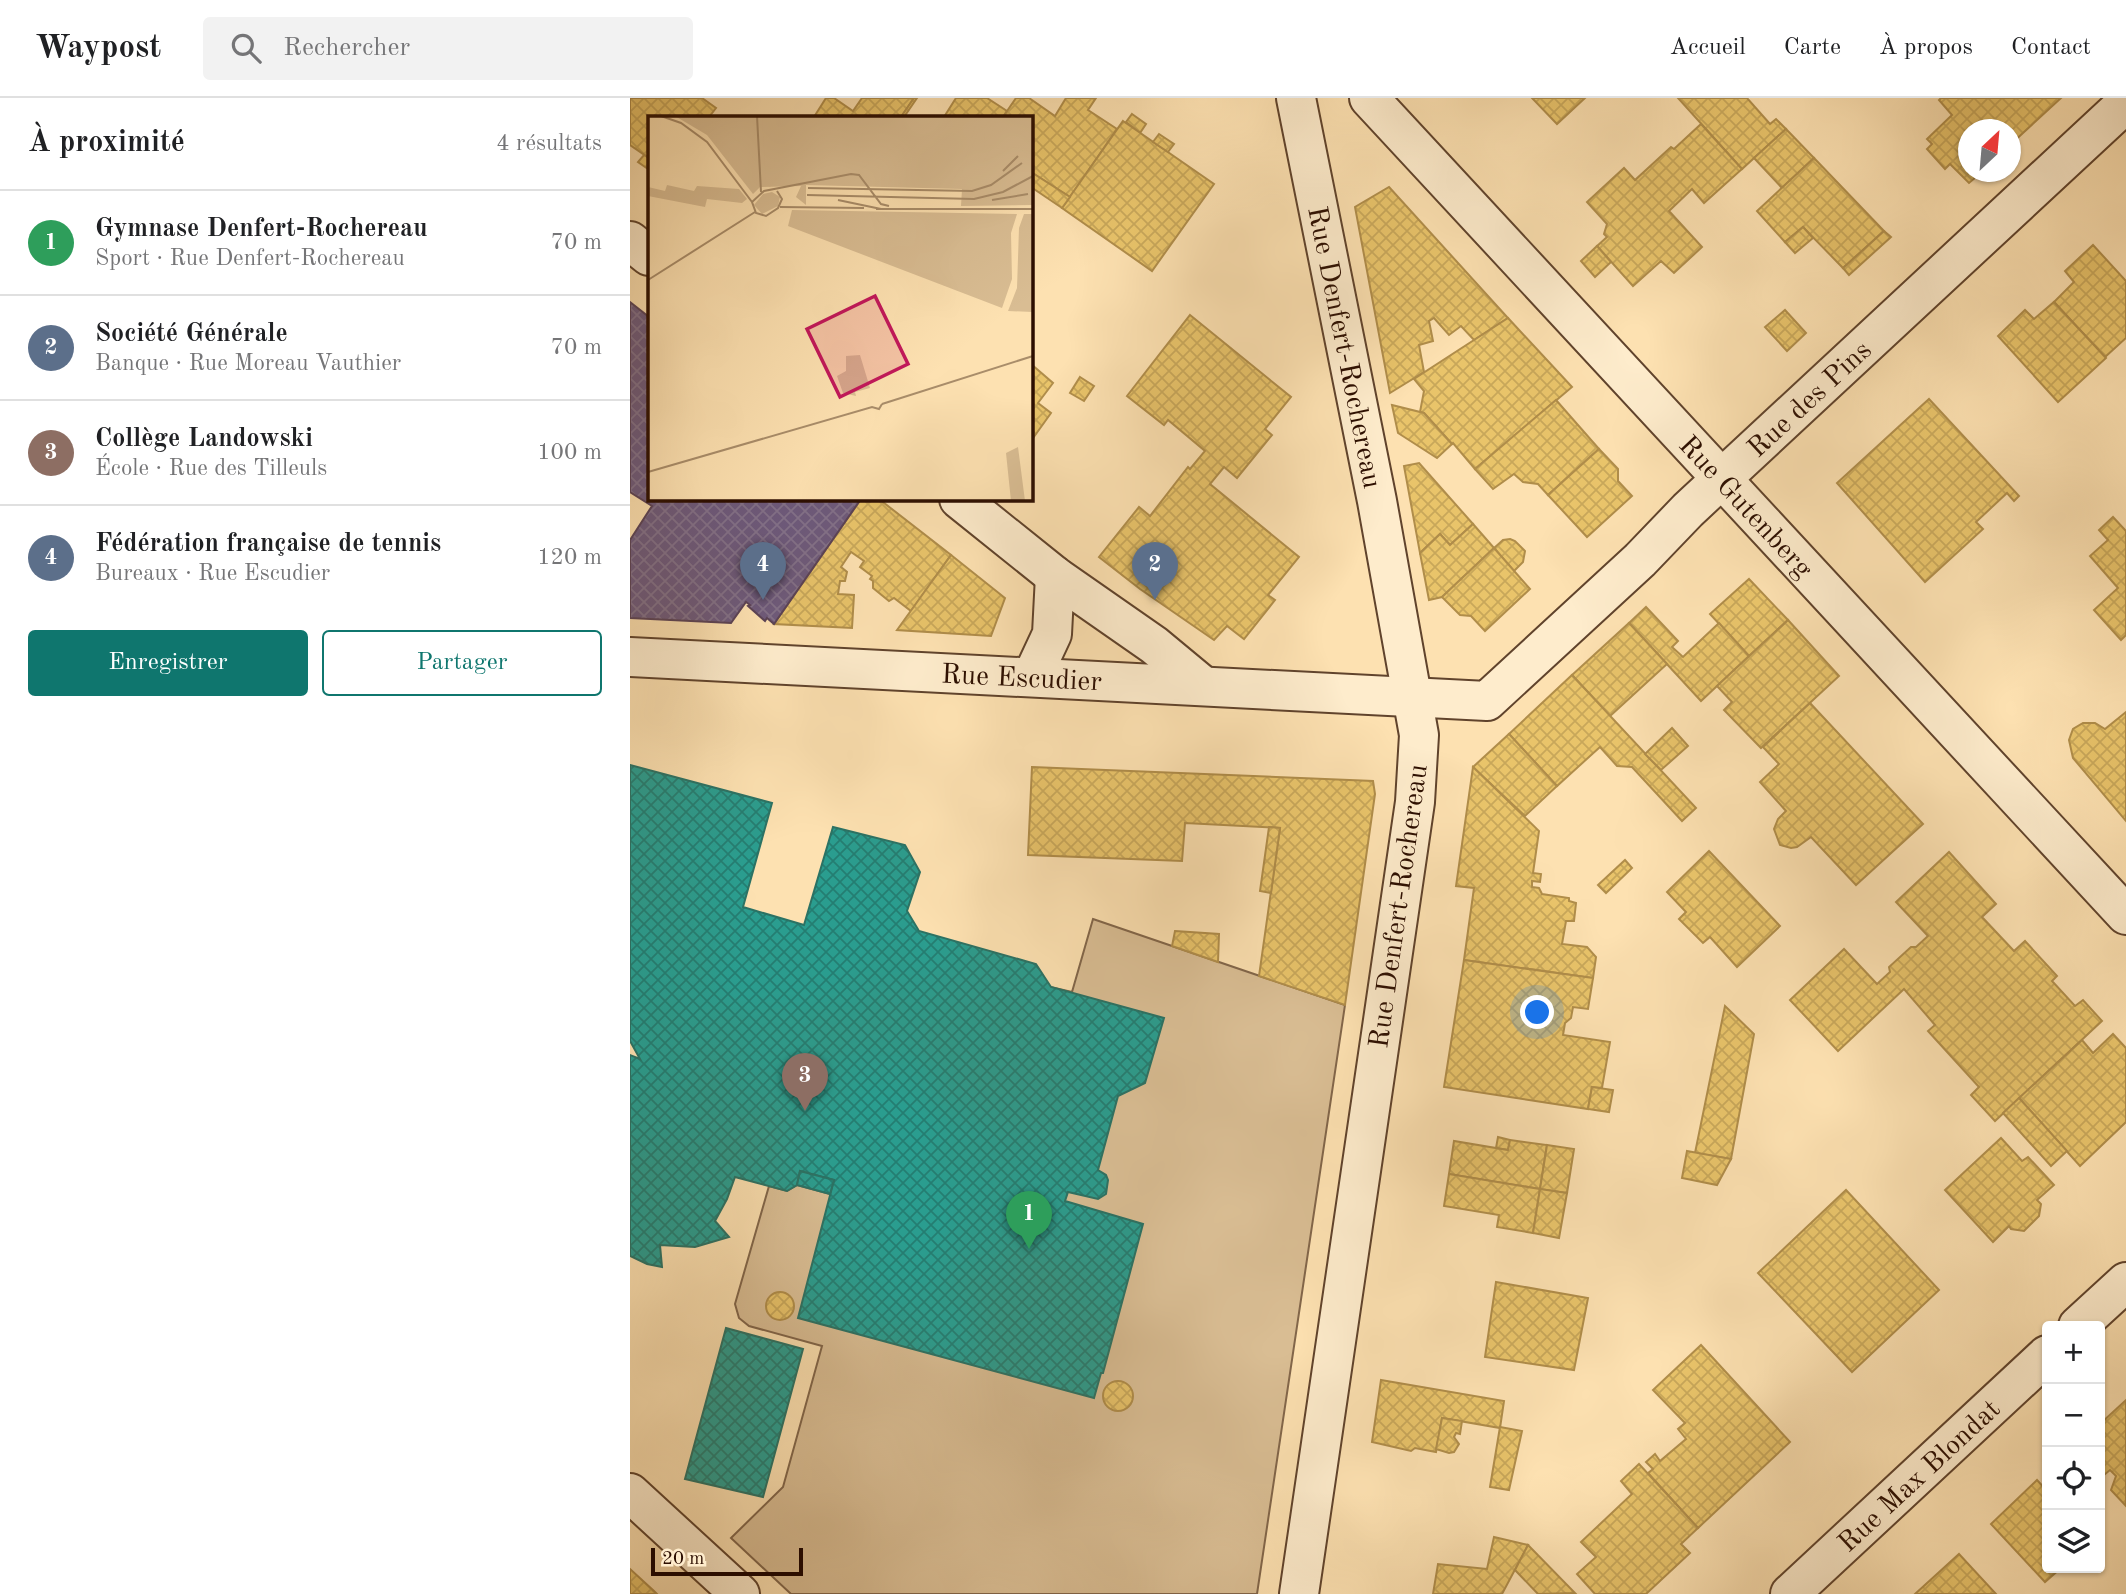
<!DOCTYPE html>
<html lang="fr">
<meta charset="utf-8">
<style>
:root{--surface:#fff;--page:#f2f2f2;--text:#202124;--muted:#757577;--line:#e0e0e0;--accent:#0f766e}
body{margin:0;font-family:"Old Standard TT",serif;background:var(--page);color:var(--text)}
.controls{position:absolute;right:21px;bottom:21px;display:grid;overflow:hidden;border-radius:7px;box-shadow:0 2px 5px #0004}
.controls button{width:63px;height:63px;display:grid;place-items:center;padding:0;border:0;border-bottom:2px solid var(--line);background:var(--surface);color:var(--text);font:35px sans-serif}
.compass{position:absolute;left:1328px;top:21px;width:63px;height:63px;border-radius:50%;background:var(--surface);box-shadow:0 2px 5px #0004;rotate:26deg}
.scale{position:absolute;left:21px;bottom:18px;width:152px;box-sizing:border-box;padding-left:7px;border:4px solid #2c0e00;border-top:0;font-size:19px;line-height:24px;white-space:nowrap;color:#2c0e00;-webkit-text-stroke:5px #feeccc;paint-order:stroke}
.you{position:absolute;left:908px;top:915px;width:24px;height:24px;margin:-18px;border:5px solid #fff;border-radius:50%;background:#1a73e8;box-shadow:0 0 0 10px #1a73e833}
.badge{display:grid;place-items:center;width:46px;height:46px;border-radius:50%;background:var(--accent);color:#fff;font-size:23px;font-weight:700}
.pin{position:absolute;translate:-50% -58px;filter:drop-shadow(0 2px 4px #0008)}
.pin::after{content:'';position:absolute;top:37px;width:24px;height:21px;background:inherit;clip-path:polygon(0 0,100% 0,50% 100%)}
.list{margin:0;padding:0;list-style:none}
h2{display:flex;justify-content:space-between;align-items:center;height:91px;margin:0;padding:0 28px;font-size:30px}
h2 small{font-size:23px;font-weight:400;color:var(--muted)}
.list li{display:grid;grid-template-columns:46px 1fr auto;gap:21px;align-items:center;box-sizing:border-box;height:105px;padding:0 28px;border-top:2px solid var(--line)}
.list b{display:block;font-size:26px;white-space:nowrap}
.list p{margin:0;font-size:23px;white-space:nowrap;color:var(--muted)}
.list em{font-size:23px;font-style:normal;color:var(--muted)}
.actions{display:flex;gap:14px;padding:21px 28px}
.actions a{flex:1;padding:16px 0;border:2px solid var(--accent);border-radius:7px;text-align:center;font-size:24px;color:var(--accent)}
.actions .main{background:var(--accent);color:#fff}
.icon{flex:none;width:38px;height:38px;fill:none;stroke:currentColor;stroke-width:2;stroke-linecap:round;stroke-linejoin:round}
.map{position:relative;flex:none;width:1496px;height:1496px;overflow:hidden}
header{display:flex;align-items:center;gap:42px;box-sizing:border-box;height:98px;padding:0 35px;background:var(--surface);border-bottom:2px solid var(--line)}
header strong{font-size:33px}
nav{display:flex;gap:38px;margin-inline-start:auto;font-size:24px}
.search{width:490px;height:63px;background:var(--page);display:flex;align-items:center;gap:18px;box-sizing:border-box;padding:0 24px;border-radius:7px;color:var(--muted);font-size:26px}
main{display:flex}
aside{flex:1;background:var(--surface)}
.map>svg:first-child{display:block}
</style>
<header>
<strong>Waypost</strong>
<div class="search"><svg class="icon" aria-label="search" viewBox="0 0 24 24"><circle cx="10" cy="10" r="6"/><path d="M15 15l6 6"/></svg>Rechercher</div>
<nav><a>Accueil</a><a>Carte</a><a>À propos</a><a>Contact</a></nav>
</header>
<main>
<aside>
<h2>À proximité<small>4 résultats</small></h2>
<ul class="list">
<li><span class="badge" style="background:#2e9e5b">1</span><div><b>Gymnase Denfert-Rochereau</b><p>Sport · Rue Denfert-Rochereau</p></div><em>70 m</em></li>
<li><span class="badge" style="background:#5c6f8a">2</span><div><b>Société Générale</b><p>Banque · Rue Moreau Vauthier</p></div><em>70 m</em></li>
<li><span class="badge" style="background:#8d6e63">3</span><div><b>Collège Landowski</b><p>École · Rue des Tilleuls</p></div><em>100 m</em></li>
<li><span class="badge" style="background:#5c6f8a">4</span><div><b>Fédération française de tennis</b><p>Bureaux · Rue Escudier</p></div><em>120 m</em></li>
</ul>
<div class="actions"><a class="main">Enregistrer</a><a>Partager</a></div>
</aside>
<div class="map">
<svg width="1496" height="1496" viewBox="0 0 1496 1496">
<defs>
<pattern id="homes-cross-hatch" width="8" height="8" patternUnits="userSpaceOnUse" patternTransform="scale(1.75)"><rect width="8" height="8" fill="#e9c46a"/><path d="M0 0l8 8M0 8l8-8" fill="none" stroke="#c8a75a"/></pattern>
<pattern id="offices-cross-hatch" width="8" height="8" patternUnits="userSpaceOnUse" patternTransform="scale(1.75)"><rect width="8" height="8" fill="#6d597a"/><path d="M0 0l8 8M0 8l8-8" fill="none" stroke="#827088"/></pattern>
<pattern id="schools-cross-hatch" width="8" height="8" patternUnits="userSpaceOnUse" patternTransform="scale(1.75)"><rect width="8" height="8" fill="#2a9d8f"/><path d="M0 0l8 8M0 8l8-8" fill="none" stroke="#247e72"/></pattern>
</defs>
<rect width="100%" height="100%" fill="#fde1b1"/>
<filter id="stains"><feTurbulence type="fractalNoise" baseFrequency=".00286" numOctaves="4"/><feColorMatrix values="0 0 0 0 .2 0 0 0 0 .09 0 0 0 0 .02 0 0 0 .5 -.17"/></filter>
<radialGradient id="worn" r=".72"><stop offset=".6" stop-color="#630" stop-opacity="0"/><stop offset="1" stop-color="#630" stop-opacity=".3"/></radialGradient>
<polygon fill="#d9bd93" stroke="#82664a" stroke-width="2" points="463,821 715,907 627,1496 161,1496 101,1440 153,1389 192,1248 119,1228 109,1220 105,1206 139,1088 157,1093 167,1087 200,1096 214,1048 421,889 442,894"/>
<g fill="url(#homes-cross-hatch)" stroke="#b08d4a" stroke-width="2">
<polygon points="0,0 72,0 86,10 79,19 19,19 19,60 0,47"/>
<polygon points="196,0 204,0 223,13 232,0 284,0 271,19 184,19"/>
<polygon points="284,0 287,0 274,19 271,19"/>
<polygon points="326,0 357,0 377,13 373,19 314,19"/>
<polygon points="386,0 399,0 425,18 436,0 466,0 458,12 487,31 440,99 401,74 401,19 373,19"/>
<polygon points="902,0 955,0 927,26"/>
<polygon points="1048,0 1117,0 1140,26 1146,21 1156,31 1112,71"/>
<polygon points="1311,0 1431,0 1380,47 1380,32 1338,32 1338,74 1352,74 1339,85 1320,66 1315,71 1297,51 1302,46 1297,41 1322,17 1309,2"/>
<polygon points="502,16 516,26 510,35 496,24"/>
<polygon points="493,23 584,86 522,173 432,110"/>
<polygon points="1071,26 1112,71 1074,105 1062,91 1039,113 1072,149 1044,175 1031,163 1003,188 967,148 977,139 974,136 977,126 957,104 994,70 1005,82 1041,49 1044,51"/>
<polygon points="1156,31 1184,60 1152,90 1124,60"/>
<polygon points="529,36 544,46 538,54 523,44"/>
<polygon points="14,57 19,60 18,71 8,64"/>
<polygon points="1184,60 1254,133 1213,170 1173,129 1155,144 1127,113"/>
<polygon points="401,74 440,99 432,110 401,89"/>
<polygon points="759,89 878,220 844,242 831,228 819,237 804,220 799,223 803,243 789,247 794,274 760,295 725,109"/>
<polygon points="1173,129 1183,140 1165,155 1155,144"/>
<polygon points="1254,133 1261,139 1219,177 1213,170"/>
<polygon points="1463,147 1496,183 1496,240 1475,259 1424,204 1444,184 1435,173"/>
<polygon points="967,148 981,164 965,179 951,163"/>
<polygon points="1424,204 1476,260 1428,304 1368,238 1395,212 1404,221"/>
<polygon points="1155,212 1176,235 1157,253 1135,229"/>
<polygon points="560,217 661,299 635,331 642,337 607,380 594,369 580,386 669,459 638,497 645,502 614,541 597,528 584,542 510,491 469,459 509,409 520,418 558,369 560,371 575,353 538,322 534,327 497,298"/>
<polygon points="878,220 942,289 845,371 823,345 822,346 794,315 790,314 794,293 784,281"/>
<polygon points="401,266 423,285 408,305 421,315 401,343"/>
<polygon points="450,279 464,288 454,303 440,295"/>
<polygon points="1299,301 1389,398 1384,403 1377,395 1346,424 1353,431 1295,484 1207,385"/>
<polygon points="926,302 969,351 918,397 908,386 893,384 884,376 863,391 845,371"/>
<polygon points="762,307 794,315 822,346 807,360 768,335"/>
<polygon points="969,351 988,371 988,383 1002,398 957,439 918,397"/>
<polygon points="789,365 843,426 820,447 810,436 790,455 774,368"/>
<polygon points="231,401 249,401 321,457 281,513 264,500 259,503 243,490 243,483 240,481 242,478 230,469 234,463 221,454 211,469 217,474 215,483 210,483 208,496 224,497 222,530 144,526"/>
<polygon points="1483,419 1496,433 1496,537 1491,542 1464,512 1488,490 1460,458 1478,442 1469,432"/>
<polygon points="843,426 864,450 812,499 799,502 790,455 810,436 820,447"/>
<polygon points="880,441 885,443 895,453 893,464 884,473 864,450 873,442"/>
<polygon points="864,450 900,491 855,533 841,518 830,517 812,499"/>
<polygon points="321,457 375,500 361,538 267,532"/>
<polygon points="1119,481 1158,522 1119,558 1080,516"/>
<polygon points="1016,509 1048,543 1042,549 1053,559 1089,525 1119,558 1071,603 999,525"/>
<polygon points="1158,522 1209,578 1131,650 1094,612 1102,604 1087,588"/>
<polygon points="999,525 1037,566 980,618 942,577"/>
<polygon points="942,577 1066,710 1052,723 1002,669 987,668 970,649 927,688 879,636"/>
<polygon points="1180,605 1293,726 1226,787 1181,739 1167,749 1161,750 1150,747 1144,731 1148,721 1156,713 1130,684 1149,666 1133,649"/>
<polygon points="1496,614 1496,723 1443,660 1439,642 1443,631 1453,625 1465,625 1475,631"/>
<polygon points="1042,630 1058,648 1031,672 1015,656"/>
<polygon points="879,636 927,688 895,718 843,669"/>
<polygon points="402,669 743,683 745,696 715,907 629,878 650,730 555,725 552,763 398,757"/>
<polygon points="843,669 909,733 903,775 911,776 910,784 902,783 902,789 909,790 912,796 939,800 939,803 946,805 944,823 936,823 932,846 957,849 966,859 963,880 834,862 844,790 826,788"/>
<polygon points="639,729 650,730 641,795 630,793"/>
<polygon points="1079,753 1150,828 1107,869 1080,839 1073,845 1049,821 1056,814 1037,794"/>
<polygon points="1319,754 1366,806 1352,819 1384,853 1395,843 1427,878 1422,883 1445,908 1453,902 1472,923 1365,1023 1341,997 1349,989 1298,933 1305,927 1274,891 1208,953 1160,902 1214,851 1247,886 1260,874 1259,869 1281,849 1286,849 1298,838 1266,804"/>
<polygon points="995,762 1002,770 976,795 968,787"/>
<polygon points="545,833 589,836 588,864 542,848"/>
<polygon points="834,862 963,880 958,911 943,909 941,920 935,925 933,937 980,944 972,990 962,989 958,1011 814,989"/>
<polygon points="1095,908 1124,936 1101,1061 1065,1055"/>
<polygon points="1483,936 1496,950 1496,1024 1450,1068 1389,1000 1452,942 1463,955"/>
<polygon points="962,989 983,992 979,1014 958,1011"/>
<polygon points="1389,1000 1437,1053 1421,1068 1373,1015"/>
<polygon points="868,1039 880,1042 878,1052 866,1050"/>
<polygon points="1371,1040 1392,1063 1398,1059 1424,1087 1407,1102 1411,1106 1409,1118 1394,1133 1381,1131 1379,1128 1363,1144 1315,1092"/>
<polygon points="880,1042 917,1047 910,1091 819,1076 824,1043 878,1052"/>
<polygon points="917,1047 944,1051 937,1095 910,1091"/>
<polygon points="1057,1053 1101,1061 1087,1087 1052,1080"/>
<polygon points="819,1076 910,1091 903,1135 867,1129 869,1117 814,1108"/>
<polygon points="910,1091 937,1095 929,1140 903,1135"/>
<polygon points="1216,1092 1309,1192 1222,1274 1128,1175"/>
<polygon points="866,1184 958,1200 944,1272 855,1259"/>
<circle cx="150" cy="1208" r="14"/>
<polygon points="1071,1247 1160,1344 1068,1430 1018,1375 1023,1371 1016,1364 1025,1356 1030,1363 1056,1341 1048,1331 1055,1325 1023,1292"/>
<polygon points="751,1282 874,1303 870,1330 812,1320 806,1354 785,1350 781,1353 742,1344"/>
<circle cx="488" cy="1298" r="15"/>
<polygon points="1496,1302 1496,1408 1481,1392 1486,1378 1480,1372 1474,1377 1470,1373 1470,1326"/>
<polygon points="812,1320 832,1323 830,1336 826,1335 824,1339 829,1346 824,1354 819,1355 806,1351"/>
<polygon points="870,1329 892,1333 879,1392 860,1389"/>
<polygon points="1009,1366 1068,1430 1051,1446 1060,1455 1016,1496 965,1496 947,1476 966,1459 951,1444 1002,1396 991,1383"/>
<polygon points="1407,1382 1417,1393 1417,1470 1431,1470 1415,1484 1361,1426"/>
<polygon points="864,1439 898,1447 872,1496 803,1496 808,1466 857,1471"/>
<polygon points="898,1447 945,1495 908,1496 885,1472"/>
<polygon points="1329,1456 1366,1496 1285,1496"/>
<polygon points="0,1471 24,1493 27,1496 0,1496"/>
</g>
<polygon fill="url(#offices-cross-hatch)" stroke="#5a4255" stroke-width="2" points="0,204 19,219 19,401 231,401 144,526 137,520 135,523 118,508 120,507 116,504 101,525 0,520 0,442 22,408 0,394"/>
<g fill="url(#schools-cross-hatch)" stroke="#2b7264" stroke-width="2">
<polygon points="0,667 142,705 113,809 174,827 203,729 275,747 290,774 277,813 289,833 406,866 421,889 534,920 515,985 488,998 468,1072 476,1077 478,1082 476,1096 468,1101 438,1094 435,1103 513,1126 473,1275 471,1275 464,1300 168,1220 204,1082 170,1073 167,1087 157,1093 105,1079 97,1101 85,1123 99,1139 65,1149 30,1147 32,1169 17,1166 0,1158 0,957 10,961 0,943"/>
<polygon points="170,1073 204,1082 200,1096 167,1087"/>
<polygon points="96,1230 173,1251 133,1399 55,1381"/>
</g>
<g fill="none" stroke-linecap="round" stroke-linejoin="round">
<g stroke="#60432c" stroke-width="42">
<g id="minor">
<path id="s1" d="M666,0L747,403L789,637L785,704L669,1496"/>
<path id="s2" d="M739,0L1496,817"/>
<polyline points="0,143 19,158"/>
<polyline points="329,401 425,478 524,547 571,586"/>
<path id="s3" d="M0,559C286,574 572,586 857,603L1010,462L1058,412L1496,5"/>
<polyline points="402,579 422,536 425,478"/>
<polyline points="1448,1228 1496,1184"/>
<polyline points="0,1395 110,1496"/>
<path id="s4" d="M1160,1496L1417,1257"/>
</g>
</g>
<use href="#minor" stroke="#feeccc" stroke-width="38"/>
</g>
<g text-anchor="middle" stroke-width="7" stroke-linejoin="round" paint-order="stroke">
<g font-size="28" fill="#2c0e00" stroke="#feeccc">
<text dy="10" stroke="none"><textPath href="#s1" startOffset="254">Rue Denfert-Rochereau</textPath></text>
<text dy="10" stroke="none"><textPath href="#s3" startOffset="1300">Rue des Pins</textPath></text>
<text dy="10" stroke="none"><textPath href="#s2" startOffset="556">Rue Gutenberg</textPath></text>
<text dy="10" stroke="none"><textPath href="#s3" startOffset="392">Rue Escudier</textPath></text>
<text transform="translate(767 808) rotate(-82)" y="10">Rue Denfert-Rochereau</text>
<text dy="10" stroke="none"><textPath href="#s4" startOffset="175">Rue Max Blondat</textPath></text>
</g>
</g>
<g transform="translate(18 18)">
<rect width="385" height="385" fill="#fde1b1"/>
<path d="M27,0H385V89L313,90L314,73L158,69V89L148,81L153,70L112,71L105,78L59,19ZM19,69L46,75L49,70L91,73L99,83L94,87L59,83L57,91L0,80V71L17,75ZM124,76L132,81L130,90L114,98L106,89L115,78ZM144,94L369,98L363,117L364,163L354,192L140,110ZM376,98H385V196L360,195L369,172L371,112ZM212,239L222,272L207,276L208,280L195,277L189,260L198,255V240ZM370,331L377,385H363L358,337Z" fill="#d9bd93"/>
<path d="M37,0H57L94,29L109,51L102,53L109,60L108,64L98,69L105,63L98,51L75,26L74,31ZM61,0H105L109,47L94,27ZM114,0H174L122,71L118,67ZM181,0H250L140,60L149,46L153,48L150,44ZM307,0L329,5L316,46L303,67L259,71L246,64L220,66L210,55L252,28L256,34L274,39L293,32L295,25L311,16L309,10L295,11ZM348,0H358L355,6L346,7L344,15H337L336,29L361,32L343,33L335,46L366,31L378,36L379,42L375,46L369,39L343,58L311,65L330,15Z" fill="#d9bd93"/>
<path fill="none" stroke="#a98d6a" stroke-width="2" d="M13,0L33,7L59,26L104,86M109,0L113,76M355,55L370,40M160,72L324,75L343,69L374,47M129,75L134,83L130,92L118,100L108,97L104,86L116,75L203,58L211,59L233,88L241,90M159,79L326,83L355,76L385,60M190,84L233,93M344,84L380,78M132,91L216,92M228,93H385M0,164L107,96M234,288L385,240M0,356L224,291L231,293L234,288"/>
<path fill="#c2185b" fill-opacity="0.15" stroke="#c2185b" stroke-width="3.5" d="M227,180L260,248L192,281L159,213Z"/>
<rect width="385" height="385" fill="none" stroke="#2c0e00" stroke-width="3.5"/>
</g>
<rect width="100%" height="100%" filter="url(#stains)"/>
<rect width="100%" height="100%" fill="url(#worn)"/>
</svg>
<div class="controls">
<button>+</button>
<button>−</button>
<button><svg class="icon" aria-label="locate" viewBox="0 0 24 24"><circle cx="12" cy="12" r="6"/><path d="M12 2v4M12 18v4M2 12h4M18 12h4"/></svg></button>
<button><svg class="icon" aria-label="layers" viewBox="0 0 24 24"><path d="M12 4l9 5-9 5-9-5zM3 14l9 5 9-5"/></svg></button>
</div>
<svg class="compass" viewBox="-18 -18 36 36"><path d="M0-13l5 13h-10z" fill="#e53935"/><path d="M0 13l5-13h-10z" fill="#757577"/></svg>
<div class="scale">20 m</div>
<div class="you"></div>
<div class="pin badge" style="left:399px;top:1151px;background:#2e9e5b">1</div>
<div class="pin badge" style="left:525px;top:502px;background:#5c6f8a">2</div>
<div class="pin badge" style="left:175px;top:1013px;background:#8d6e63">3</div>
<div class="pin badge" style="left:133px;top:502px;background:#5c6f8a">4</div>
</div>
</main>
